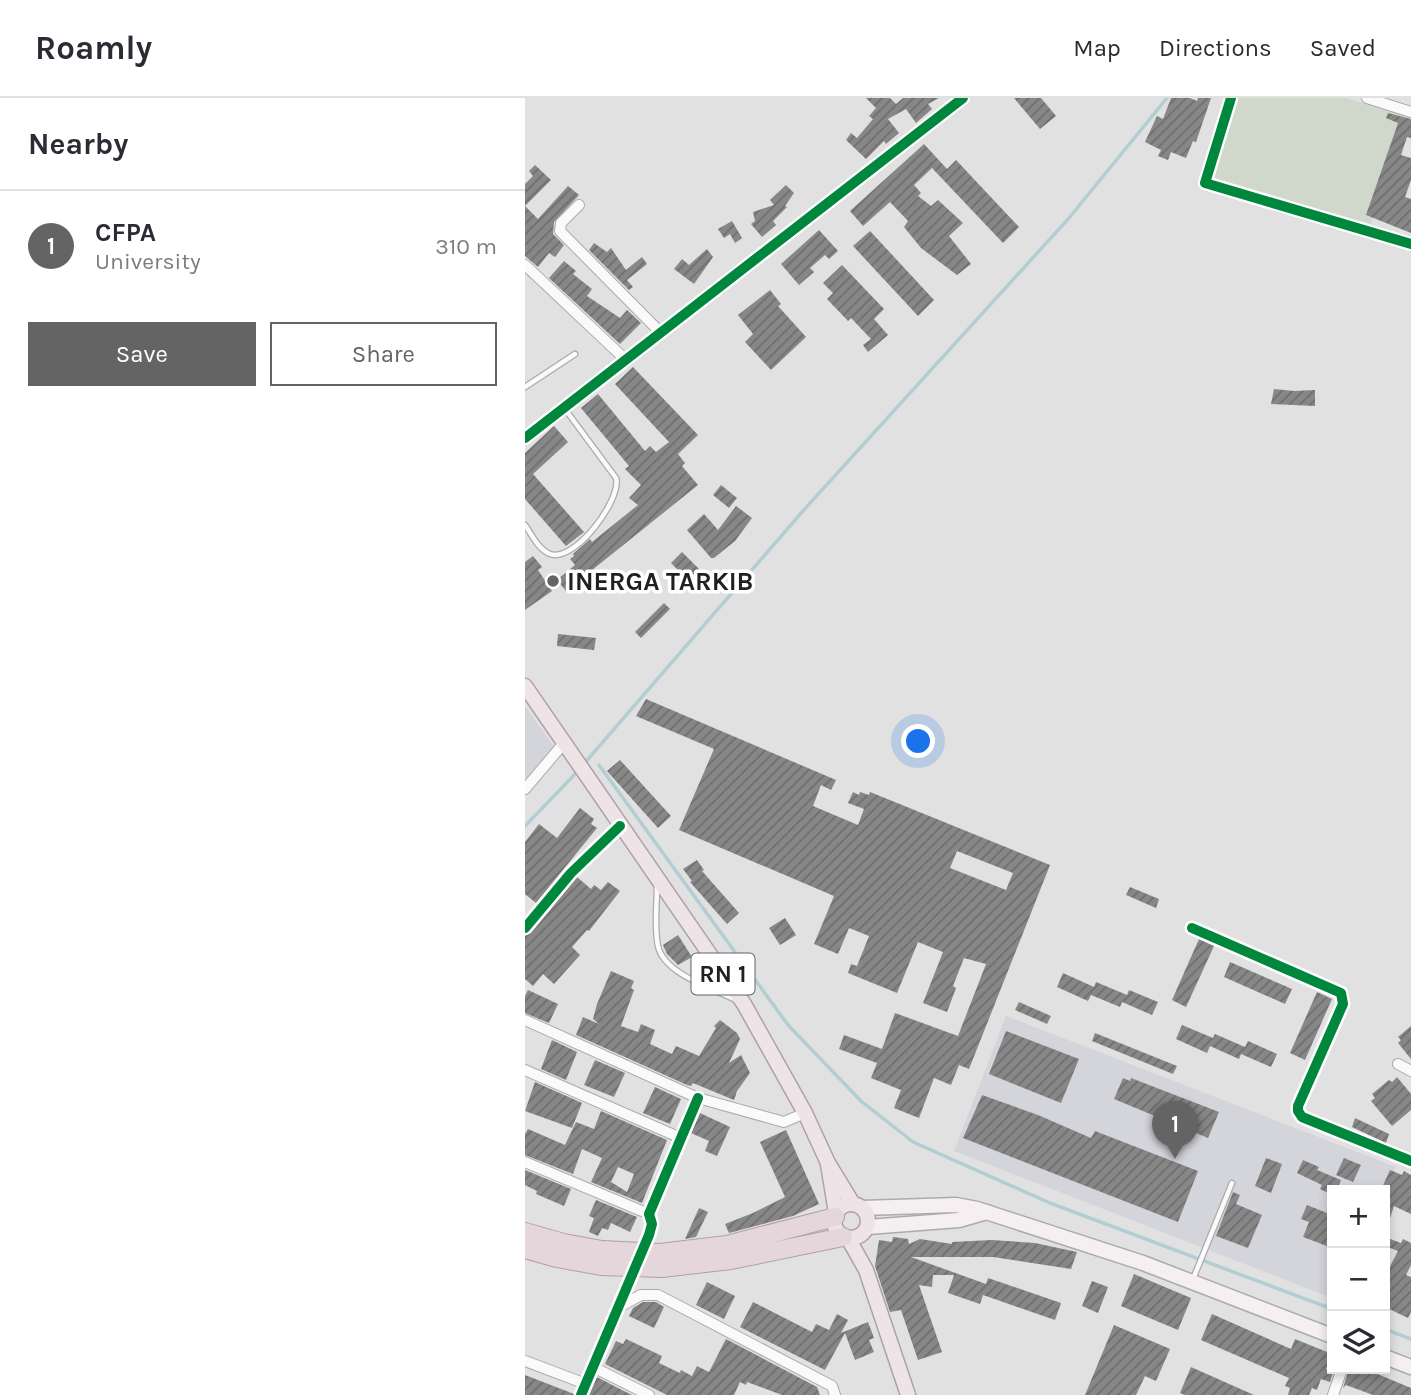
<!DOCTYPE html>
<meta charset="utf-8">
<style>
:root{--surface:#fff;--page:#f7f7f7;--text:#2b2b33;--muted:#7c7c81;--line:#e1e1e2;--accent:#646465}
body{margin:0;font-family:Karla,sans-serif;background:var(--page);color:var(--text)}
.controls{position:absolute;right:21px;bottom:21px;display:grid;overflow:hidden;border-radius:0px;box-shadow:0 4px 10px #0003}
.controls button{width:63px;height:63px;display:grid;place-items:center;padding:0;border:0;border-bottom:2px solid var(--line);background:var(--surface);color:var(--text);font:35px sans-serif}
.you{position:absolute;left:394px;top:644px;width:24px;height:24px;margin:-18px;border:5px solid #fff;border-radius:50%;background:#1a73e8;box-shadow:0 0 0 10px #1a73e833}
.badge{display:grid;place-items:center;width:46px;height:46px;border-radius:50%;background:var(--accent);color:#fff;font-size:23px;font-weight:700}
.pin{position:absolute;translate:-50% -58px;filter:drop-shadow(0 2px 4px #0008)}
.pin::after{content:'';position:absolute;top:37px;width:24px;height:21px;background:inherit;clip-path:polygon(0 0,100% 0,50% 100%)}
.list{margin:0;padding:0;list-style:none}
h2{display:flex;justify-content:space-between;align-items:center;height:91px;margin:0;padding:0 28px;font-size:30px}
h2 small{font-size:23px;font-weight:400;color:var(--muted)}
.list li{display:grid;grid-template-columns:46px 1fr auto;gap:21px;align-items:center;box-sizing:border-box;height:112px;padding:0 28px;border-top:2px solid var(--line)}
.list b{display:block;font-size:26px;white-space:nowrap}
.list p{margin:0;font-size:23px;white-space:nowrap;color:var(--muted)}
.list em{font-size:23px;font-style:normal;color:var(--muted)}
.actions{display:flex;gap:14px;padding:21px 28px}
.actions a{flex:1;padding:16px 0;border:2px solid var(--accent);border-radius:0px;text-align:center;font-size:24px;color:var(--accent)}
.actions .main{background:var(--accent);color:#fff}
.icon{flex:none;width:38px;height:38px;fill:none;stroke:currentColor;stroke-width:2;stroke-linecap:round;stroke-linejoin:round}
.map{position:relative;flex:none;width:886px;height:1297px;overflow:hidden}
header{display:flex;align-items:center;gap:42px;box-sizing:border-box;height:98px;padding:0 35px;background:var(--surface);border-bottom:2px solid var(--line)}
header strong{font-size:33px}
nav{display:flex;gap:38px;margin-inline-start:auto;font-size:24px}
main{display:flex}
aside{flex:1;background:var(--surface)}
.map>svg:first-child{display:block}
</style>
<header>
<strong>Roamly</strong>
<nav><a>Map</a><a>Directions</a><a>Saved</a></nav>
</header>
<main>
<aside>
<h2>Nearby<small></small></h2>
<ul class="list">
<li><span class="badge">1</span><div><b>CFPA</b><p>University</p></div><em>310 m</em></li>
</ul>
<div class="actions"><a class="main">Save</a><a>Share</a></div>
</aside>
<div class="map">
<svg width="886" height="1297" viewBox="0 0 886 1297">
<defs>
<pattern id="building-hatch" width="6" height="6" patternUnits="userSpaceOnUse" patternTransform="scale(1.75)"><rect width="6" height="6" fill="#888788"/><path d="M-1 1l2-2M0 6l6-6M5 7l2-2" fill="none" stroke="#6f6e6f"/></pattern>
</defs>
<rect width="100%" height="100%" fill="#e1e1e2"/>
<g fill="#d4d4db">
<polygon points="0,608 34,656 0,694"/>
<polygon points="481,918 871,1069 860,1099 860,1092 807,1092 807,1200 429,1053"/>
</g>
<polygon fill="#d0d8cc" points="710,0 821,0 880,17 846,126 686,80"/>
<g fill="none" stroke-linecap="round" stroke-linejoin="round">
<g stroke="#b3ced3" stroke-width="3.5">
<polyline points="58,667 277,414 544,120 642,0"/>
<polyline points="74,667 263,927 336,1003 388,1044 525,1105 807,1211"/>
<polyline points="0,728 53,673"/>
<polyline points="860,1231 886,1241"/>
</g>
</g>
<g fill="url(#building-hatch)" fill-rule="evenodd">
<polygon points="341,0 365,0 371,6 378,0 414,0 403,6 407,11 391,25 381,11 363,21 374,35 361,46 359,43 341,61 321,42 326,35 332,40 348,21 344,18 351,10"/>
<polygon points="489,0 516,0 531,18 515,31"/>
<polygon points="646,0 665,0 672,3 673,0 686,0 671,44 668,43 661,60 646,54 643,62 633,58 636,52 620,44 632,18 638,21"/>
<polygon points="863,15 886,21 886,40 882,39 876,57 886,60 886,82 880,99 886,101 886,135 841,117 873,25 861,20"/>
<polygon points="399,46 422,71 431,62 494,129 478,145 407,70 389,87 396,95 393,98 406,108 413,102 438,125 424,138 446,166 432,177 396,150 379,129 383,123 365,104 338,128 325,113"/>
<polygon points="10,67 26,82 0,108 13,121 43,88 54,97 29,124 28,136 39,147 30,159 24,155 13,169 0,158 0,86 8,78 4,73"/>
<polygon points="261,87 269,95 260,108 262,109 248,123 251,127 237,139 226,126 230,123 228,114 249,107 245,102"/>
<polygon points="207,123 217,140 210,145 205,136 199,140 193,131"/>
<polygon points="294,132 313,153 304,161 300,157 285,170 289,174 274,187 256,166"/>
<polygon points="345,133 409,202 393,218 328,148"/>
<polygon points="69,145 82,154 86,150 101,172 117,159 122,166 102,182 108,189 104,192 64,152"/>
<polygon points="182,151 188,159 169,186 149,171 157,161 164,167"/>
<polygon points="39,163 51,173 48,176 67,191 62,198 95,220 102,212 116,225 95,246 24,180"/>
<polygon points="317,167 359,211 349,221 363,237 343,254 338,247 346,241 326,220 323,223 302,201 308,195 298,185"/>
<polygon points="245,192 256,206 253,208 281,239 246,272 220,244 228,236 213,217"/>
<polygon points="108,269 173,337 153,356 160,365 157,368 173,387 41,493 32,482 50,467 45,461 49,458 48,456 65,441 67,444 113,407 104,400 116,387 100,371 104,368 56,310 73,296 120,353 125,348 131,354 144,344 90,286"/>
<polygon points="749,291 769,293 790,292 790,308 746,306"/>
<polygon points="29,328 43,344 8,376 59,434 41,448 0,401 0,355"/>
<polygon points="196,387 212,400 204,410 188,397"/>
<polygon points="211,408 227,420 210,443 189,460 186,460 162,432 179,416 193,432"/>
<polygon points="157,454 174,471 163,482 146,465"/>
<polygon points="8,458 17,469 13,472 27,493 0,512 0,464"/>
<polygon points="139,505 145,511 116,540 110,534"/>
<polygon points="33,536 71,540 69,552 32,548"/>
<path d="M121,601L311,682L306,692L296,687L288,708L333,727L339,711L323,705L328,694L334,697L335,694L344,697L345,694L525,767L444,971L434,967L426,987L409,980L394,1020L369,1010L376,992L346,980L352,965L314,951L319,937L357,951L370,915L433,938L461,866L439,860L428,888L431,890L422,914L398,905L418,854L393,844L372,895L323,875L326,866L332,868L344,838L324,830L313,856L289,846L309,798L154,732L189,651L111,618ZM432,753L488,775L481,792L425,770Z"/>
<polygon points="95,662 146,718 133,730 82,673"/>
<polygon points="55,710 69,721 66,726 72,730 11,805 0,796 0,744 14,726 32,740"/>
<polygon points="172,762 179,772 177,773 214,815 202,826 165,784 167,783 158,771"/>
<polygon points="52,779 66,791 69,787 76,792 83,784 95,793 64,833 62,832 47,849 55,857 29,886 18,876 8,888 0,881 0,837 6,835"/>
<polygon points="605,789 634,801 631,810 601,797"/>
<polygon points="260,820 271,837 255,847 244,830"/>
<polygon points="153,837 167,859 153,867 142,856 138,847"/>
<polygon points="674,841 689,848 661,909 647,902"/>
<polygon points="705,864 767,891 760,906 699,879"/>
<polygon points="86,873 109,883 106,890 109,892 96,928 113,934 116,926 130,932 125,946 147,956 151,948 174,958 191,930 189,928 195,922 212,935 215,941 204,965 216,957 225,975 212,993 209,1002 168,985 166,988 162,987 51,937 58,919 74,926 68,921 72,906"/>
<polygon points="538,875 569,889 571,884 602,897 604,892 633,904 627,917 597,904 595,909 566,897 563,903 532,889"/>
<polygon points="3,892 33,906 24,925 0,915 0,898"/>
<polygon points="792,894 807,901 780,962 765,955"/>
<polygon points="494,904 526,918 522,926 490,912"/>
<polygon points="657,927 688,940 690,936 720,949 723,943 752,956 746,969 716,956 714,961 685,948 682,955 651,941"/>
<polygon points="886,928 886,961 873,945 876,942 873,939"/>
<polygon points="481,933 554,961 536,1005 464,976"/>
<polygon points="570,935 652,968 648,976 567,943"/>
<polygon points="27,942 52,954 41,982 16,971"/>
<polygon points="70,962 100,975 89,999 59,987"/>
<polygon points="872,979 886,996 886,1012 867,1028 846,1003 850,1000 847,996 864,982 867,984"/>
<polygon points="598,980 605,983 606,980 694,1014 683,1040 589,1001"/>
<polygon points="10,984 57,1005 47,1030 0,1013"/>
<polygon points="130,989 156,1001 145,1026 118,1015"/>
<polygon points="457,997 513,1017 566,1040 570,1033 673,1073 653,1124 438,1040"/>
<path d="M76,1013L142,1042L117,1105L66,1084L77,1060L57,1051L48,1076L0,1057V1036L3,1031L40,1047L51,1024L69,1031ZM93,1069L109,1076L102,1094L86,1084Z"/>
<polygon points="175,1015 205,1029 192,1058 180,1053 184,1043 166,1035"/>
<polygon points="830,1020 864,1036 861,1045 827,1029"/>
<polygon points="261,1032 294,1106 268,1118 204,1135 200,1126 228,1115 260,1099 235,1044"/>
<polygon points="741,1060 757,1066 746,1095 730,1088"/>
<polygon points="819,1060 836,1067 828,1084 811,1077"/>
<polygon points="778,1062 794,1069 792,1072 816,1082 812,1092 807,1092 807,1097 795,1091 797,1087 772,1075"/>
<polygon points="0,1072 46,1091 39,1108 11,1096 12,1093 0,1087"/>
<polygon points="865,1072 877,1077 879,1073 886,1077 886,1116 869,1108 861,1132 860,1092 856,1092"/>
<polygon points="708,1094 715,1097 711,1106 737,1117 723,1150 691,1138"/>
<polygon points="71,1102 112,1119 105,1134 86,1125 83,1132 77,1130 73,1138 64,1134 69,1120 64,1118"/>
<polygon points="782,1107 807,1117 807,1150 778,1139 784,1124 776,1121"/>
<polygon points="174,1110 183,1114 171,1139 160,1141"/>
<polygon points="368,1139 383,1141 384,1146 395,1141 427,1146 427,1144 467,1142 510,1145 552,1154 546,1171 468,1159 386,1159 461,1186 463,1180 536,1205 530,1222 458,1197 455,1206 423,1195 429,1177 408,1177 407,1189 394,1187 417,1254 393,1262 376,1212 365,1214 350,1168 354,1142 367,1144"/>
<polygon points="860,1139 876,1145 878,1141 886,1145 886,1167 881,1177 886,1179 886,1214 883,1220 860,1209 860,1178 873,1153 860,1148"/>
<polygon points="609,1176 666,1200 653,1232 596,1208"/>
<polygon points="567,1183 583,1189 573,1215 557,1208"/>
<polygon points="182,1184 210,1198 199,1221 171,1207"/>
<polygon points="118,1204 131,1204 139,1209 129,1230 104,1218 108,1210"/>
<polygon points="228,1204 287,1234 291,1226 304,1232 312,1216 323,1222 316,1235 343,1224 349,1240 344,1242 349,1254 330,1262 320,1235 300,1272 215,1229"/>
<polygon points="687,1216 766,1251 770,1241 807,1256 801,1271 809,1271 805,1284 796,1281 792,1292 787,1290 784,1297 763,1297 765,1290 760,1288 764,1280 676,1242"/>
<polygon points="589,1227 645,1251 631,1283 620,1278 611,1297 560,1297"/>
<polygon points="101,1241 137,1258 134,1265 155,1275 156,1272 167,1278 172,1268 184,1274 201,1241 292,1289 295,1297 257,1297 222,1284 221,1287 215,1284 209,1297 142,1297 80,1266 91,1243 98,1246"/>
<polygon points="666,1269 729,1297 660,1297 655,1295"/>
<polygon points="824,1271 852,1271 850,1275 886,1290 886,1297 848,1297 821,1287 818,1290"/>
<polygon points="0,1277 49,1296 49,1297 0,1297"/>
<polygon points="72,1279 91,1289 107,1297 64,1297"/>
</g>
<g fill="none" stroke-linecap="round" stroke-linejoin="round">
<g stroke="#ababac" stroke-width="7">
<g id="service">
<polyline points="0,289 50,256"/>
<path d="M0,427C7,437 13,451 25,456C50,465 97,401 91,380L40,311"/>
<path d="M132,787C132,806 129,829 133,848C139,876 187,890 211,902"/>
<polyline points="668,1181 707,1085"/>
</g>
</g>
<g stroke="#ababac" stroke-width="12">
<g id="minor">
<polyline points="842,0 886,14"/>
<polyline points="54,107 36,125 35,133 136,235"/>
<polyline points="0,167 101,262"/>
<polyline points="0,691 39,645"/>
<polyline points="0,830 46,775 95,728"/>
<polyline points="667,830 816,895 818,906 773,1008 773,1013 777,1019 886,1063"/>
<polyline points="0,922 173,1000 259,1024 280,1015"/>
<polyline points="873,966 886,973"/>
<polyline points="0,972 156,1040"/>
<polyline points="0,1064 124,1116"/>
<polyline points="94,1209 116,1197 133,1197 307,1288 310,1297"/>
<polyline points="0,1263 61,1286"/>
<polyline points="68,1269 124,1297"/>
<polyline points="56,1297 124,1137 127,1126 124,1116 173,1000"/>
<polyline points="808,1297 817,1271"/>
</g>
</g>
<g stroke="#ababac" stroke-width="15">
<g id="tertiary">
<polyline points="706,0 680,85 886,146"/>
<polyline points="0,340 438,0"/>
</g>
</g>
<g stroke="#ababac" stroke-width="17">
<g id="secondary">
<polyline points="337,1110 431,1107 452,1111 618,1165 807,1238"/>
<polyline points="343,1129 434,1122 462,1114"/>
<polyline points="860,1259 886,1269"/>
</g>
</g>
<g stroke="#b0a0a6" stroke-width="17">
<g id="primary">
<polyline points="0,588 219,906 280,1015 303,1065 328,1106"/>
<polyline points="303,1066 311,1115"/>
<circle cx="326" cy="1123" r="17"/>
<polyline points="323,1140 341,1172 383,1297"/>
</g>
</g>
<g stroke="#b0a0a6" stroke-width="20">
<g id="motorway">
<polyline points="0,1134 39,1145 77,1152"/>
<polyline points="0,1151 32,1160 76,1168"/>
<polyline points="135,1155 202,1147 310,1119"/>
<polyline points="137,1170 206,1162 318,1139"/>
</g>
</g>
<use href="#service" stroke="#fafafb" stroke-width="4.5"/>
<use href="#minor" stroke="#fafafb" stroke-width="10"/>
<use href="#tertiary" stroke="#fafafb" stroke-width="12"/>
<use href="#secondary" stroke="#f5eff1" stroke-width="14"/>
<use href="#primary" stroke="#eee4e8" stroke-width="14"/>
<use href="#motorway" stroke="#e5d6db" stroke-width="18"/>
<g stroke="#b0a0a6" stroke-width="20" stroke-linecap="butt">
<g id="motorway-bridge">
<polyline points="77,1152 135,1155"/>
<polyline points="76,1168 137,1170"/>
</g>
</g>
<use href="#motorway-bridge" stroke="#e5d6db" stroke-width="18"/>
<g stroke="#fff" stroke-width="15">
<g id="cycleway">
<polyline points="706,0 680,85 886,146"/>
<polyline points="0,340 438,0"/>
<polyline points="0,830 46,775 95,728"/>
<polyline points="667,830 816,895 818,906 773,1008 773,1013 777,1019 886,1063"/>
<polyline points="56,1297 124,1137 127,1126 124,1116 173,1000"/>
</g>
</g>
<use href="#cycleway" stroke="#00873e" stroke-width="10"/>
</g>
<circle fill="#646465" stroke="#fff" stroke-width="2.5" cx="28" cy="483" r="7"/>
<g text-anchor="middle" stroke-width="7" stroke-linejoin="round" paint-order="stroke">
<rect fill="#fff" stroke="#636364" stroke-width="2" x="166.5" y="855.5" width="63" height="41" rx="5"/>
<g font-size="24" font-weight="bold" fill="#202021">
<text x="198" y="884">RN 1</text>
</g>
<g font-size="26" font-weight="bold" fill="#202021" stroke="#fff" text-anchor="start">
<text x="42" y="492">INERGA TARKIB</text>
</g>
</g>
</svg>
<div class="controls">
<button>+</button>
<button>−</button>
<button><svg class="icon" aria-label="layers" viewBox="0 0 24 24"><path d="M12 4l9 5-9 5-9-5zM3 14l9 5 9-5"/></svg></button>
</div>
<div class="you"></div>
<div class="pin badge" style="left:650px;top:1061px">1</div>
</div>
</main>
